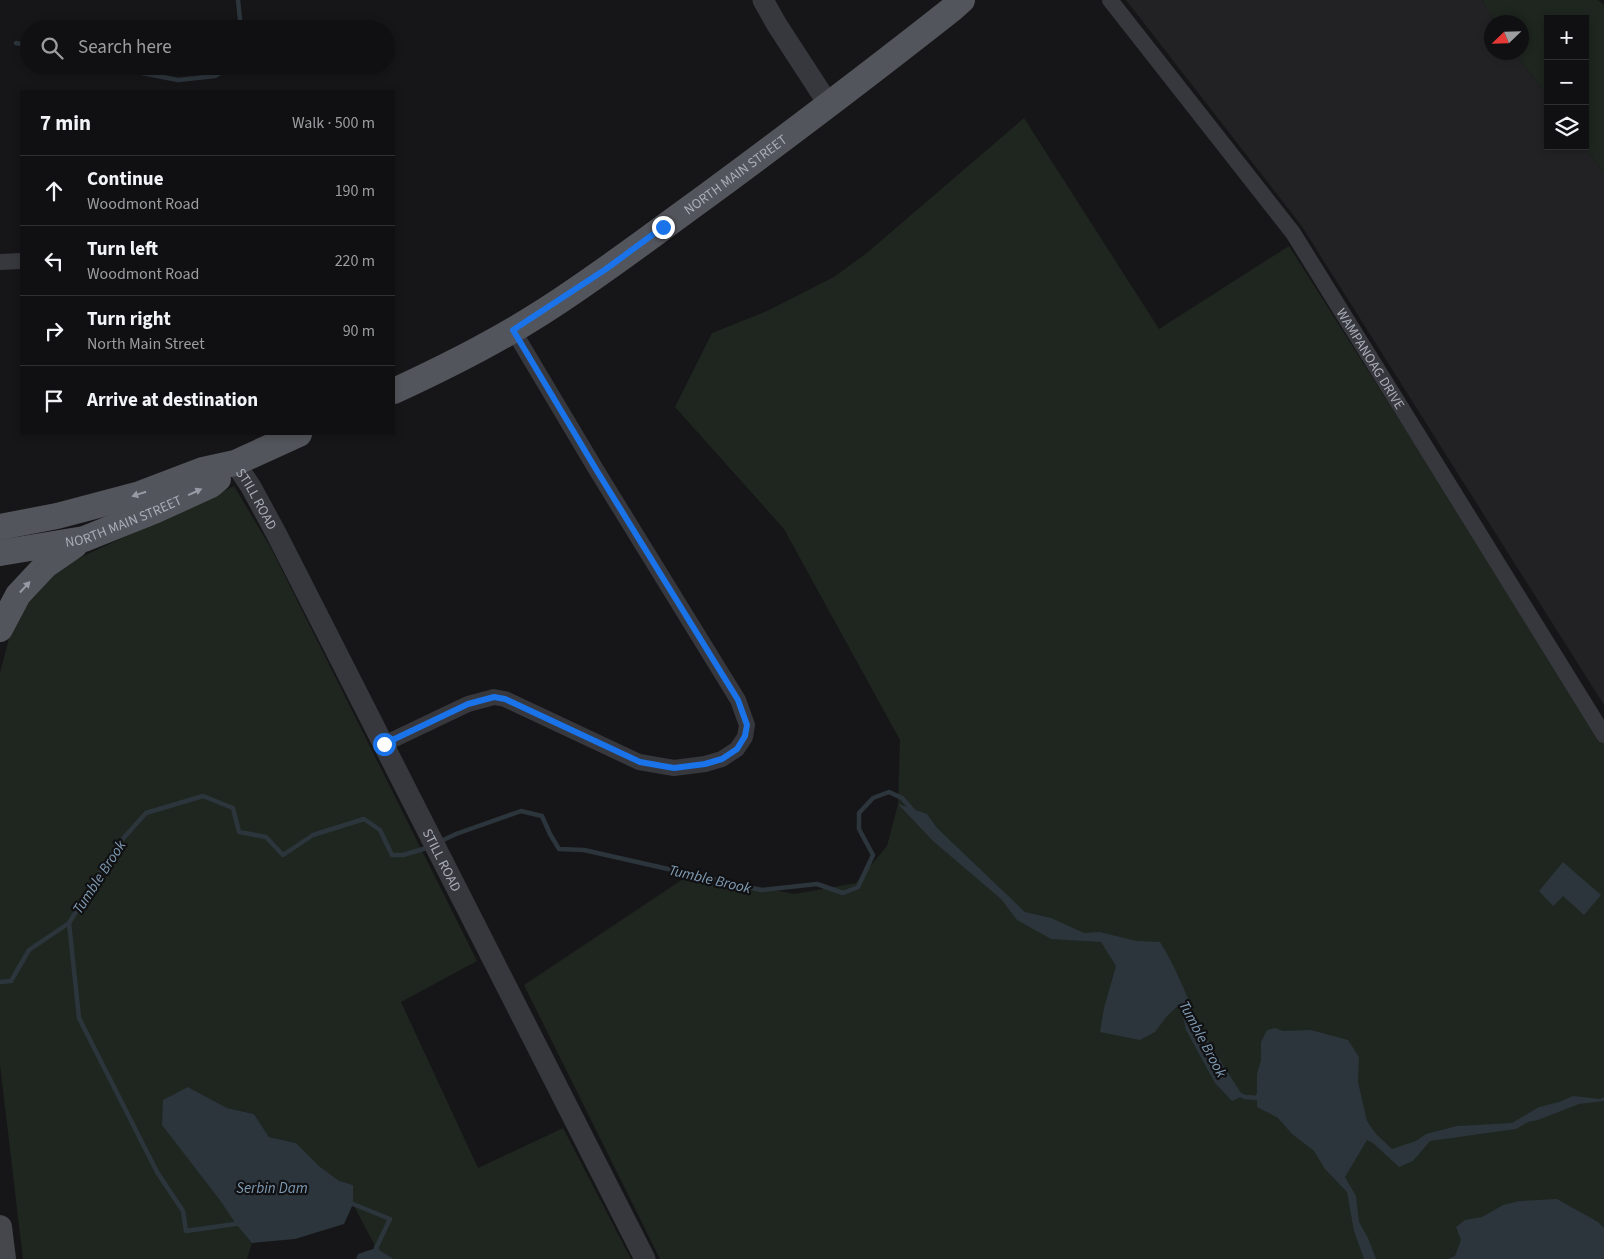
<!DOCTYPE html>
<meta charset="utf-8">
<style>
:root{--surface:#101012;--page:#19191b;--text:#f1f3f6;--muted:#9c9d9f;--line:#303032}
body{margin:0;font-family:"Source Sans 3",sans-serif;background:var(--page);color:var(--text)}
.controls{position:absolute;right:15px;top:15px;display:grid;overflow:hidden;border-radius:0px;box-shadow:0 2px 8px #0003}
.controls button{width:45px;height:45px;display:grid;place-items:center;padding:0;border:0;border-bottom:1px solid var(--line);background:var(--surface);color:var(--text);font:25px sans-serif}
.compass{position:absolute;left:1484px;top:15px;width:45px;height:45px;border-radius:50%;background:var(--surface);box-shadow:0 2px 8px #0003;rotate:247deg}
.stop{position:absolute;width:15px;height:15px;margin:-11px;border:4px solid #1a73e8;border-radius:50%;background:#fff}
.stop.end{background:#1a73e8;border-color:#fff;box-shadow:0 1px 5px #0008}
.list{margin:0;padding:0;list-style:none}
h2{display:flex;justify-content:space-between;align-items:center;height:65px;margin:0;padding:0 20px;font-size:21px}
h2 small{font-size:16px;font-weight:400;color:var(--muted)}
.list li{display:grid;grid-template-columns:32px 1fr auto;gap:15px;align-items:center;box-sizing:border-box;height:70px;padding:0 20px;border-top:1px solid var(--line)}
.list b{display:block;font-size:19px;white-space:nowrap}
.list p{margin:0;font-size:16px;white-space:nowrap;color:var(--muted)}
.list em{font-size:16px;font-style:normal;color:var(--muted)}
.icon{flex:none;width:28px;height:28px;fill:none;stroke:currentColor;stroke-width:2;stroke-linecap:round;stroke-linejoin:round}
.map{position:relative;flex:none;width:1604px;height:1259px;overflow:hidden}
.search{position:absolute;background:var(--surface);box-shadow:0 2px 8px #0003;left:20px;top:20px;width:375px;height:55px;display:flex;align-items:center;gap:12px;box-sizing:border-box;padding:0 18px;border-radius:28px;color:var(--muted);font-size:19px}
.panel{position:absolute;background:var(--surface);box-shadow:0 2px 8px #0003;left:20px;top:90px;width:375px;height:345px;border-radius:0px}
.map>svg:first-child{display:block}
</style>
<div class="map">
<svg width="1604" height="1259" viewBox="0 0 1604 1259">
<rect width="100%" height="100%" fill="#161618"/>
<polygon fill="#222225" points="1126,0 1482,0 1495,22 1492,22 1492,52 1515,53 1548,97 1548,146 1584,146 1604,173 1604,705 1301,225"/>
<g fill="#1e261f">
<polygon points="1482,0 1598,0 1604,5 1604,173 1584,146 1585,146 1585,19 1548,19 1548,97 1515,53 1522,52 1522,22 1495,22"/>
<polygon points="1024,118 1159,329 1289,246 1604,743 1604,1259 660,1259 524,985 692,873 794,894 856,883 887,846 898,804 900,740 784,529 675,407 712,333 767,311 834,277 868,252"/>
<polygon points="234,486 272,550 477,961 401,1002 478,1168 563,1128 631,1259 394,1259 376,1248 353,1204 353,1185 339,1182 319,1166 296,1143 269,1137 254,1114 227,1108 188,1087 219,1199 252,1243 247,1259 23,1259 0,1065 0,673 14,619 62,566"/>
</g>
<g fill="#2c353c">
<path d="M898,804L927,814L937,828L1025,912L1051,918L1084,933L1099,932L1137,941L1160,942C1176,967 1185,993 1197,1019C1210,1046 1227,1071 1243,1096L1232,1101L1215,1083L1186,1030L1180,1004L1167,1016L1155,1032L1140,1040L1100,1032L1104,1008L1116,966L1101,942L1051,939L1017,920L1001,899L933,841Z"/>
<polygon points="1563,862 1601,895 1584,915 1563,896 1553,906 1539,891"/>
<polygon points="1275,1028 1283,1031 1311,1030 1348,1040 1359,1057 1358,1082 1367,1121 1376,1134 1392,1149 1416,1141 1426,1134 1457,1126 1512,1123 1539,1107 1559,1102 1573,1096 1600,1099 1604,1097 1604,1101 1579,1104 1538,1120 1528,1122 1516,1129 1430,1141 1413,1161 1399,1167 1373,1143 1367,1140 1345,1177 1356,1196 1359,1222 1368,1238 1376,1259 1364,1259 1354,1231 1347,1192 1325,1169 1314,1151 1292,1134 1278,1118 1257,1107 1257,1074 1261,1060 1261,1042 1267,1030"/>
<polygon points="188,1087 227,1108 254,1114 269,1137 296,1143 319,1166 339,1181 353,1185 353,1204 344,1224 295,1239 252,1243 236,1224 219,1199 162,1125 163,1100"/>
<polygon points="1557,1199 1598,1222 1604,1228 1604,1259 1448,1259 1455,1256 1461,1240 1456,1227 1465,1220 1482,1217 1503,1205 1519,1201"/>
<polygon points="376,1248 394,1259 356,1259 358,1254"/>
</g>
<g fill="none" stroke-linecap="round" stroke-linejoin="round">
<g stroke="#2c353c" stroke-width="4.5">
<polyline points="238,0 241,29"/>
<polyline points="16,43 29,46"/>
<polyline points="106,66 178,80 215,76 232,66"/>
<polyline points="439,842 456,834 521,811 542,816 550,834 559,849 584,850 761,890 817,884 843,893 858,887 873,855 859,829 859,813 873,798 889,792 902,798 915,813"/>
<polyline points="69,923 79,1018 157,1172 183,1211 186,1231 242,1223"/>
<polyline points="0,982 11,981 29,950 69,923 119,843 146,813 203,796 233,808 239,832 266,837 283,855 313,835 364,819 380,830 392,855 403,855 430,847"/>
<polyline points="1238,1094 1245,1097 1258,1098 1259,1093"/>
<polyline points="348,1204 353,1204 390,1219 376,1248 382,1259"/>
</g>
<g stroke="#37383d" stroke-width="16">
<path id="s1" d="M1110,0L1293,233L1604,735"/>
<polyline points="0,262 21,261"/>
<polyline points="384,744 468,704 494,697 505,699 639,762 674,768 705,764 722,759 737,749 745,737 747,725 738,700 597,471 513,330"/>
</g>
<g stroke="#37383d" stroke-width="21">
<polyline points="763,0 777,25 829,105"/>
<path id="s2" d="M235,463L251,487L277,535L645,1259"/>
</g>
<polyline stroke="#45474d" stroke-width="24" points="0,1227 4,1259"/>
<g stroke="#53555c" stroke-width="26">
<path id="s3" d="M394,391C444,368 494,343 541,313C598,277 651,236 705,197C789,135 871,73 952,9L962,0"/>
<polyline points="0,527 57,516 140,494 203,470 235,463 299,434"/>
<path id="s4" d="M0,553L84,539L154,511L211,485L218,479"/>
<polyline points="0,629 18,595 46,565 75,545"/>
</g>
</g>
<defs><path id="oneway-solid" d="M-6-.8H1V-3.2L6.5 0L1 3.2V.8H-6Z" transform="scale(1.25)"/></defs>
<g fill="#979ba6">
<use href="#oneway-solid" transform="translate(195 492) rotate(-25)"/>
<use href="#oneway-solid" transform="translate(139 494) rotate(163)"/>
<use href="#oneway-solid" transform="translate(25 587) rotate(-47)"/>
</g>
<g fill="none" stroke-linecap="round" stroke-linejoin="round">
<polyline stroke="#1a73e8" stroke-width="6" points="384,744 468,704 494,697 505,699 640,762 674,768 705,764 722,759 737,749 745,736 747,725 738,700 597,471 513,330 606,269 663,227"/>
</g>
<g text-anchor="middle" stroke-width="4.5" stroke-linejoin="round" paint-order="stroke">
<g font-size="14" fill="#a8adb8" stroke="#111113">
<text dy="5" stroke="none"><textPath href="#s3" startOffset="405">NORTH MAIN STREET</textPath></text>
<text dy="5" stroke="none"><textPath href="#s1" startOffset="444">WAMPANOAG DRIVE</textPath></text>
<text dy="5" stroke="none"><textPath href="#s2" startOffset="42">STILL ROAD</textPath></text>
<text dy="5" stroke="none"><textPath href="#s4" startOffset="128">NORTH MAIN STREET</textPath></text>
<text dy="5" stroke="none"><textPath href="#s2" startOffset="448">STILL ROAD</textPath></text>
</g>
<g font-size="15" font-style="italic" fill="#7f9bb3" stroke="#111113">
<text transform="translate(99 877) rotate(-57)" y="5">Tumble Brook</text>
<text transform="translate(710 879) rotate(13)" y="5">Tumble Brook</text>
<text transform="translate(1203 1039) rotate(62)" y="5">Tumble Brook</text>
<text x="272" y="1193">Serbin Dam</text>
</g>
</g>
</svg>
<div class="controls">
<button>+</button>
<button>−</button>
<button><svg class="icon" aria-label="layers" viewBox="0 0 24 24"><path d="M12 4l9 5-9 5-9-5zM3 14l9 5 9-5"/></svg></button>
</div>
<svg class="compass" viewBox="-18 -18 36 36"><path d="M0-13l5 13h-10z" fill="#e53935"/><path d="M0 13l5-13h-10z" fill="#9c9d9f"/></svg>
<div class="stop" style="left:384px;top:744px"></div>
<div class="stop end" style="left:663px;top:227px"></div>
<div class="search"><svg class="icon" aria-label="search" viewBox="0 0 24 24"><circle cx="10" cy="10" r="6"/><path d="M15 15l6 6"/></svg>Search here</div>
<section class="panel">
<h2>7 min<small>Walk · 500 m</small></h2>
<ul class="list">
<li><svg class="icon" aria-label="ahead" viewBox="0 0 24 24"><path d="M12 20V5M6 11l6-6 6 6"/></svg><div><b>Continue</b><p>Woodmont Road</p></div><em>190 m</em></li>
<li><svg class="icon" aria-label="left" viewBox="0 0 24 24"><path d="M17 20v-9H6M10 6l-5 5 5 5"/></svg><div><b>Turn left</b><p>Woodmont Road</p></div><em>220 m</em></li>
<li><svg class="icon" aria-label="right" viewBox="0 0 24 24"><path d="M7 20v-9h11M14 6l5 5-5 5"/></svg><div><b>Turn right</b><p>North Main Street</p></div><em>90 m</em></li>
<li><svg class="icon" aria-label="arrive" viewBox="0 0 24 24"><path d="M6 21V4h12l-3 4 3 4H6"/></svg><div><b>Arrive at destination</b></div></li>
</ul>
</section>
</div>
